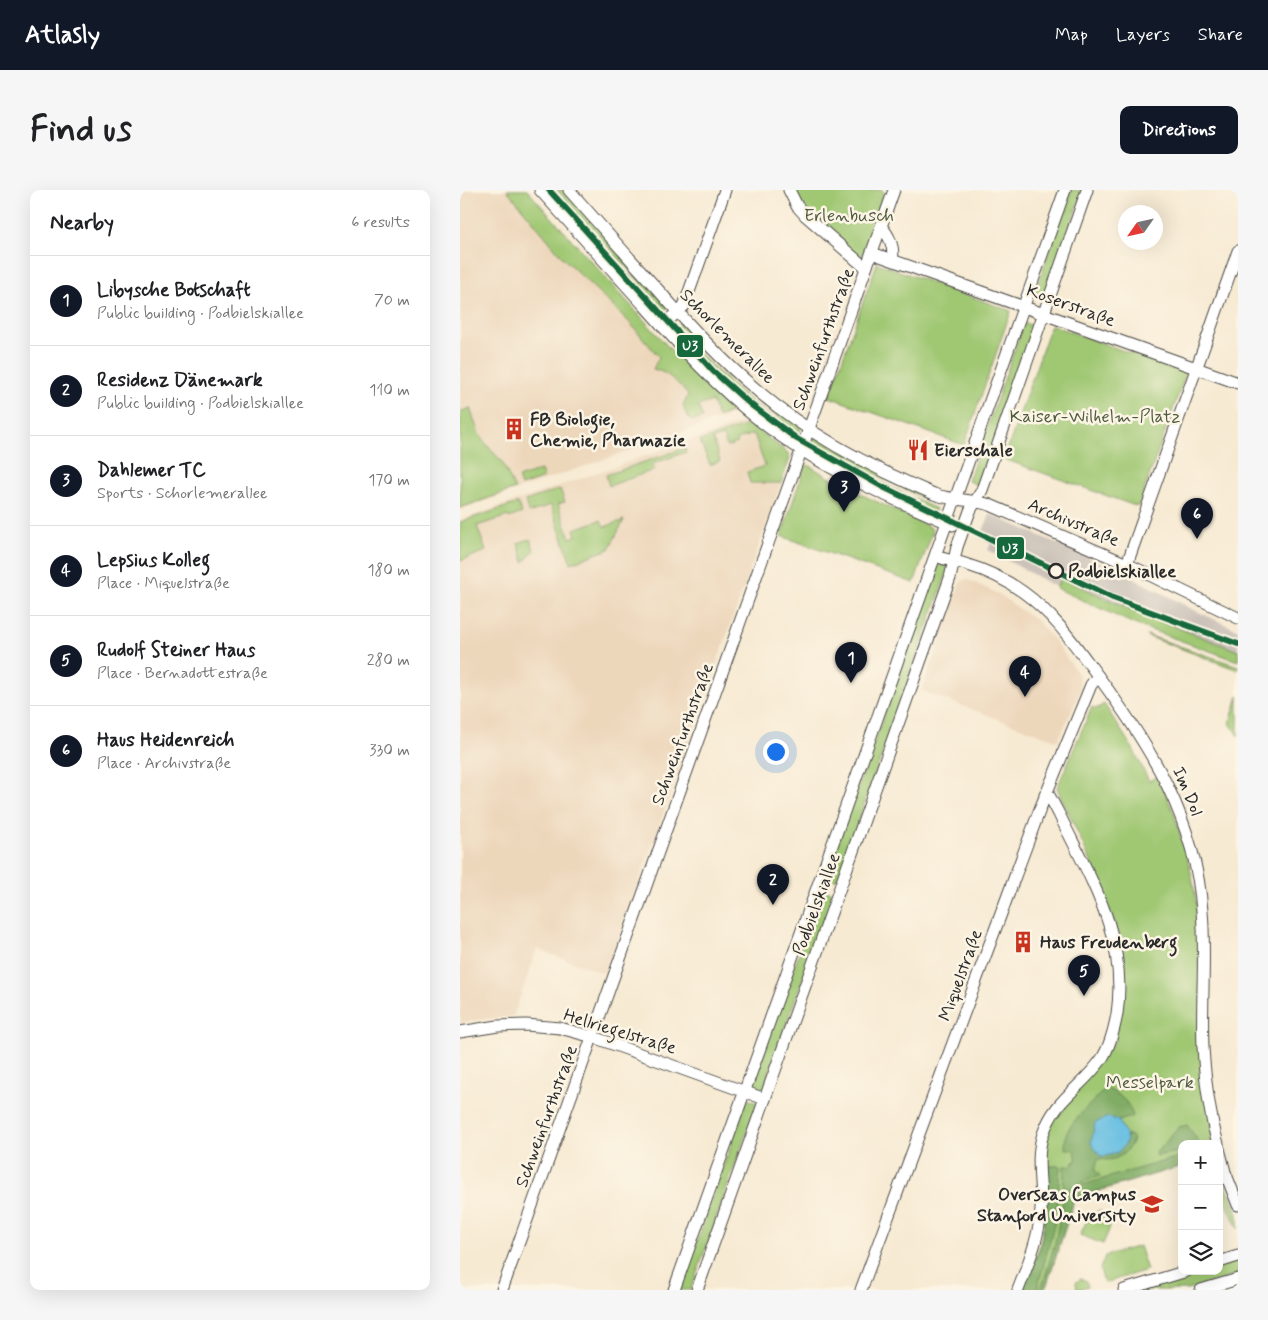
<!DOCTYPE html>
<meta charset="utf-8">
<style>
:root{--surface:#fff;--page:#f6f6f6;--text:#202124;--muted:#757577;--line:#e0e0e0;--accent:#111827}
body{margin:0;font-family:Mynerve,sans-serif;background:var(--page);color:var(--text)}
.controls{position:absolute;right:15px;bottom:15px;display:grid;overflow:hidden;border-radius:10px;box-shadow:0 5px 20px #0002}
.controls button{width:45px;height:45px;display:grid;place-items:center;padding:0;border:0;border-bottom:1px solid var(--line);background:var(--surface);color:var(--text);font:25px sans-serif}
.compass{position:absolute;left:658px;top:15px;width:45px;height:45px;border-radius:50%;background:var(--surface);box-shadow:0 5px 20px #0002;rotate:236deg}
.you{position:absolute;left:315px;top:561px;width:18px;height:18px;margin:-12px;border:4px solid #fff;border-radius:50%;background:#1a73e8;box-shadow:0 0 0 8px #1a73e833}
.badge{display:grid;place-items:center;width:32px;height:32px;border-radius:50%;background:var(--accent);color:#fff;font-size:16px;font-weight:700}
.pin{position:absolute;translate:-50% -41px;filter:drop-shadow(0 1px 2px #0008)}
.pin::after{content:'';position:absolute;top:26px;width:18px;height:15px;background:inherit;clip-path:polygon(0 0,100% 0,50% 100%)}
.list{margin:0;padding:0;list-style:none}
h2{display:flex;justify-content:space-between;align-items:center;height:65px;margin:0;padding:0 20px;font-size:21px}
h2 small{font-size:16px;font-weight:400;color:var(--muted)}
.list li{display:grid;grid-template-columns:32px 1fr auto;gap:15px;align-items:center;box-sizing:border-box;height:90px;padding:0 20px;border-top:1px solid var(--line)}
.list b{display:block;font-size:19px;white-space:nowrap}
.list p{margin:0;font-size:16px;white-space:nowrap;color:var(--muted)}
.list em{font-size:16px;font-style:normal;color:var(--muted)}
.icon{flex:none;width:28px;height:28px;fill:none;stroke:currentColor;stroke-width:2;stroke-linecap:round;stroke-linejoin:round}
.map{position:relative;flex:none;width:778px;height:1100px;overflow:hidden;border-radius:10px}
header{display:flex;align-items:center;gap:30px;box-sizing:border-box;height:70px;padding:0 25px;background:var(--accent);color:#fff}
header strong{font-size:24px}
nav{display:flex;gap:28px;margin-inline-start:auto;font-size:18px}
.intro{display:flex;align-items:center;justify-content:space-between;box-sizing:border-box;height:120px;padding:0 30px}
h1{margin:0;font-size:35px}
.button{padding:12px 22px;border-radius:10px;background:var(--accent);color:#fff;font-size:18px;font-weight:700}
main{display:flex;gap:30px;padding:0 30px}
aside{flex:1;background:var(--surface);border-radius:10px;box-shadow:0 5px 20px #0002}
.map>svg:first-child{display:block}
</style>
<header>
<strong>Atlasly</strong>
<nav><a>Map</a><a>Layers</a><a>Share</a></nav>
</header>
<div class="intro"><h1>Find us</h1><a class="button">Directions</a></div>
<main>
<aside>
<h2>Nearby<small>6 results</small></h2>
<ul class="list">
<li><span class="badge">1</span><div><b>Libysche Botschaft</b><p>Public building · Podbielskiallee</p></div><em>70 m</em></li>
<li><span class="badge">2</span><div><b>Residenz Dänemark</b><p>Public building · Podbielskiallee</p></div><em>110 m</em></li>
<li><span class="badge">3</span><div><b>Dahlemer TC</b><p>Sports · Schorlemerallee</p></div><em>170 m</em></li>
<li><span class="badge">4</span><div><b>Lepsius Kolleg</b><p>Place · Miquelstraße</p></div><em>180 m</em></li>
<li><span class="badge">5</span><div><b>Rudolf Steiner Haus</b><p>Place · Bernadottestraße</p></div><em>280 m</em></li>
<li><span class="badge">6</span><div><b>Haus Heidenreich</b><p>Place · Archivstraße</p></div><em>330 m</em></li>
</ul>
</aside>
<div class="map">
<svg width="778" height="1100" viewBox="0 0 778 1100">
<rect width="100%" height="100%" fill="#fcf5e5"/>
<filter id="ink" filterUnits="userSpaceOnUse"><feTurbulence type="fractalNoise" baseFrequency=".02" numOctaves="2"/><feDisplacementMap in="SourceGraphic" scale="10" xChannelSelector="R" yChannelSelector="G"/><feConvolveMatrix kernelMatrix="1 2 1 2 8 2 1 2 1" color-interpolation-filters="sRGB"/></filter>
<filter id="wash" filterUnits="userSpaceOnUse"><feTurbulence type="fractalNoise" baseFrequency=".0096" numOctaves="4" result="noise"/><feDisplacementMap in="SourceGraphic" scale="20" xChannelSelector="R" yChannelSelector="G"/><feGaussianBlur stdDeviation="1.12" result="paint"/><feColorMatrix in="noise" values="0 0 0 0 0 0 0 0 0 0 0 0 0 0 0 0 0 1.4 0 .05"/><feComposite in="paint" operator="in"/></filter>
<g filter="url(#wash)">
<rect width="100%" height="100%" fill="#f7ead3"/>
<g fill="#edd7bb">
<polygon points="0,0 67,0 211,160 241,191 272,219 273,224 0,320"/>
<polygon points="286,231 328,263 330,268 146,784 77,759 53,827 23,829 0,833 0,328 1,330"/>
<polygon points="506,389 539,404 578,432 594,450 619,485 621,500 598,551 462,501 500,393"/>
</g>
<polygon fill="#ccc2b9" points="530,324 662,382 734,420 778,440 778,469 644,418 596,397 528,360 531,353 520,348"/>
<g fill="#a0c873" stroke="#667a4f">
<path d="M47,0H67L211,160L270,219V222L258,227L252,211L238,216L243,228L232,231L228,228L223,216L228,205C218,193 208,182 193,179L199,167L170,133L103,68Z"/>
<polygon points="86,0 92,0 202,122 198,125"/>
<polygon points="97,0 103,0 208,117 205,120"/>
<polygon points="333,0 422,0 424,2 401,68 345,19"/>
<polygon points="611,0 623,0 584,108 574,104"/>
<polygon points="417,73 551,121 504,255 369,207"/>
<polygon points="221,131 341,238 339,243 300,214 301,212 299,210 297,211 269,187 218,135"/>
<polygon points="564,133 574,136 518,295 508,291"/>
<polygon points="591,135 726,183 678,317 544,269"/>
<path d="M214,138C253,178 291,216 338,247L336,251L273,203L212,140Z"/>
<polygon points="10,218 19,244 26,254 42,272 55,299 0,318 0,222"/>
<polygon points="290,234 328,263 330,268 321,293 290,293 287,282 305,276 294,244 276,250 277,253 267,257 263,246 253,249 260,271 250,275 240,251"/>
<polygon points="354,247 480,310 478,315 405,280 353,252"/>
<polygon points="351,256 401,283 447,305 447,308 449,309 451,307 476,319 474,323 397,286 350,260"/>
<polygon points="225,258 226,262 192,274 194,280 149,296 146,285"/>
<polygon points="348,275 386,297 470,337 473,341 454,393 321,346 345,276"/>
<polygon points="81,280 84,288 61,296 58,288"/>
<polygon points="100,299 105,312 98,314 110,348 116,346 114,339 141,330 144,337 164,330 149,359 111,373 91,315 69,323 65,311"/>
<polygon points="58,313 62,323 49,328 48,326 17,336 26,361 0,371 0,332"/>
<polygon points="70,349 74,360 64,372 58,353"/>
<polygon points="479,373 489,377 377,690 366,686"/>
<polygon points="601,388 679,423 778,461 778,471 674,434 596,398"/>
<polygon points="687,445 778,476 778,480 687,446"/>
<polygon points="778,506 778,546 770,533"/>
<polygon points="644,514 673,559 689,591 698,586 714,623 730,678 734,698 737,718 753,954 722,954 722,976 615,1008 585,1100 563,1100 579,1059 584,1034 585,962 585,951 593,930 655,851 660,755 653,729 628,676 632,674 597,598 632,517 636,519"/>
<polygon points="362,699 373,703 303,900 292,895"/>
<polygon points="287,909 297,913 231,1100 220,1100"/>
<polygon points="759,978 778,1025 778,1039 759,996"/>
<path d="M639,1021C658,1026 648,1042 643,1054L620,1045L629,1026Z"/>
<polygon points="679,1056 687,1080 644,1093 640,1079 645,1066"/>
<polygon points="778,1071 778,1085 726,1100 680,1100 744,1081 759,1081 759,1077"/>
<polygon points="621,1089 625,1090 628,1096 617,1100 616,1092"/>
</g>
<g fill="#80ac65" stroke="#566c48">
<path d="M646,898C661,906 667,909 673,926L659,931L648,927L667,949L666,944L671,946L673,950C665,966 656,972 638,969L635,980L640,986L620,993L603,1005L604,976H610L616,971C617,962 614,958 605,959L606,944L610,937L620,924Z"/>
<polygon points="727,935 740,954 722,954 722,961 697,966 696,963 719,937"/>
<polygon points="722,966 722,976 615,1008 585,1100 581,1100 595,1053 603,1010 622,995"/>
<polygon points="585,971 587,971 587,976 600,976 598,1009 594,1035 577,1100 563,1100 579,1059 584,1034"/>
</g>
<path fill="#64bde2" stroke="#487486" d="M648,927L659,931L667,949C664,961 652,967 640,966L631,953L635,933Z"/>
</g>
<g filter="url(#ink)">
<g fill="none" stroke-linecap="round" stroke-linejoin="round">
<g stroke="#4a4844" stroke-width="13">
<g id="minor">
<path d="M80,0C114,38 148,75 182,113C220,156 257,198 303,233C360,277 427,307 493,335"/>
<path d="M109,0C139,34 169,68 200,102C231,137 262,171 298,201C348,244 414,279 474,304C492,311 512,309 530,315L667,374L778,428"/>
<polyline points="329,0 337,16 345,25 400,73 407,76"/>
<path d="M421,37C429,44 435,59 432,69"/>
<polyline points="412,63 778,193"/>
<polyline points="202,136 224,116 265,0"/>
<path d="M476,366C485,370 495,371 505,374C525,380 545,389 563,402C594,424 615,455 638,486C690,556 736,630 742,721C746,766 741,811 743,857C745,890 749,922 758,954"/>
<polyline points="667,374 778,61"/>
<polyline points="0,842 38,836 66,835 100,838 133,847 305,909"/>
<polyline points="759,959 765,982 778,1015"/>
<polyline points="759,1072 778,1066"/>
<polyline points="42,1100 434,0"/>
<polyline points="214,1100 605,0"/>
<polyline points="237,1100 490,388 497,357 510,321 522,300 627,0"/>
<polyline points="401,1100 580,619 631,495 638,486"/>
<path d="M558,1100C568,1074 579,1048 581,1020C582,995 575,968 583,944C595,909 620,899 641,870C650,857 654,840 657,824C668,748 631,690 599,624L590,607L585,605"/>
<polyline points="664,1100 727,1081"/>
<polyline points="741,1100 778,1089"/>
</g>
</g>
<use href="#minor" stroke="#fff" stroke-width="11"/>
<g stroke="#fcf5e5" stroke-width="10">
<polyline id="metro-1" points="89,0 253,181 290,214 337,249 421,296 653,408 778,454"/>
</g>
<use href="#metro-1" stroke="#16683d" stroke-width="6"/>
</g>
</g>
<defs>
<g id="building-bare" transform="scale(1.725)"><path d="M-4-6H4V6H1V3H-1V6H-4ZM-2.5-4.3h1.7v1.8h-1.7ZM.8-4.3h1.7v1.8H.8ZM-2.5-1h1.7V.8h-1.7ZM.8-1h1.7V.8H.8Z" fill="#c8321e" stroke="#fcf5e5" stroke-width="2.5" paint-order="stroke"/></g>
<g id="restaurant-bare" transform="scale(1.725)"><path d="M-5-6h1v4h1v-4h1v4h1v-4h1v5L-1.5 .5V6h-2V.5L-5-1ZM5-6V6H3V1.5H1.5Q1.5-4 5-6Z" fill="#c8321e" stroke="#fcf5e5" stroke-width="2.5" paint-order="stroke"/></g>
<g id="university-bare" transform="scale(1.725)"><path d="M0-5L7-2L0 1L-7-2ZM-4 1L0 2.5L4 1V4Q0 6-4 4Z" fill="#c8321e" stroke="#fcf5e5" stroke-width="2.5" paint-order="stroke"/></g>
</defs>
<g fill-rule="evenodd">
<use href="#building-bare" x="54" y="239"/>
<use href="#restaurant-bare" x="458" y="260"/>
<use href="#building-bare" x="563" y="752"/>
<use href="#university-bare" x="692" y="1014"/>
</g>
<circle fill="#fcf5e5" stroke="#2b2b2b" stroke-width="2.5" cx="596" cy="381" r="7"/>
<g text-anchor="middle" stroke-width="5" stroke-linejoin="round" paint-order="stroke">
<g font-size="18" fill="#4e5a41" stroke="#fcf5e5">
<text x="389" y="31">Erlenbusch</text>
<text x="635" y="232">Kaiser-Wilhelm-Platz</text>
<text x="690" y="898">Messelpark</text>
</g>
<g font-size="18" fill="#2b2b2b" stroke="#fcf5e5">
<text transform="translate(611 115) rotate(20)" y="6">Koserstraße</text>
<text transform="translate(268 146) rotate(45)" y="6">Schorlemerallee</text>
<text transform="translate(363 149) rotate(-70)" y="6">Schweinfurthstraße</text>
<text transform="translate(614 332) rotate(23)" y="6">Archivstraße</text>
<text transform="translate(222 544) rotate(-70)" y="6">Schweinfurthstraße</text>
<text transform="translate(728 601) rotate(67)" y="6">Im Dol</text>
<text transform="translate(356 714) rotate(-70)" y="6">Podbielskiallee</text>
<text transform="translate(500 785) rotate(-70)" y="6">Miquelstraße</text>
<text transform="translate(160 841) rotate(17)" y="6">Hellriegelstraße</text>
<text transform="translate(86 926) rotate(-70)" y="6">Schweinfurthstraße</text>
</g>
<g font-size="18" font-weight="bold" fill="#2b2b2b" stroke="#fcf5e5" text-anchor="start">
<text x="70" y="235">FB Biologie,<tspan x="70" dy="21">Chemie, Pharmazie</tspan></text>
<text x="474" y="266">Eierschale</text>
<text x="580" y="758">Haus Freudenberg</text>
<text x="676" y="1010" text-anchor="end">Overseas Campus<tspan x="676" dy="21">Stanford University</tspan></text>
</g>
<g font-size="18" font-weight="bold" fill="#2b2b2b" stroke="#fcf5e5" text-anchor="start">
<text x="608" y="387">Podbielskiallee</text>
</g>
</g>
<g stroke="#fcf5e5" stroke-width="2">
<rect x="216" y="144" width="28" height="24" rx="5" fill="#16683d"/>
<rect x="536" y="346" width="29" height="24" rx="5" fill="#16683d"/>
</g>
<g font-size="14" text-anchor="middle" font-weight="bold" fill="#fff">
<text x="230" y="160">U3</text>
<text x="550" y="363">U3</text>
</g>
</svg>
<div class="controls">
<button>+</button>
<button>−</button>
<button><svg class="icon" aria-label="layers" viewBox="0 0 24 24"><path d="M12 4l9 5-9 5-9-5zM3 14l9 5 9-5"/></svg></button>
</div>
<svg class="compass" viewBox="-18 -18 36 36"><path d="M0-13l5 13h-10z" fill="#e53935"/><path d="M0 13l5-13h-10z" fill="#757577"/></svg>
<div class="you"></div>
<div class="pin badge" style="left:391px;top:493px">1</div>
<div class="pin badge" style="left:313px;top:715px">2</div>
<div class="pin badge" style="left:384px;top:322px">3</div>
<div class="pin badge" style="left:565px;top:507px">4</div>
<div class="pin badge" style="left:624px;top:806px">5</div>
<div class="pin badge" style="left:737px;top:349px">6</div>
</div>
</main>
